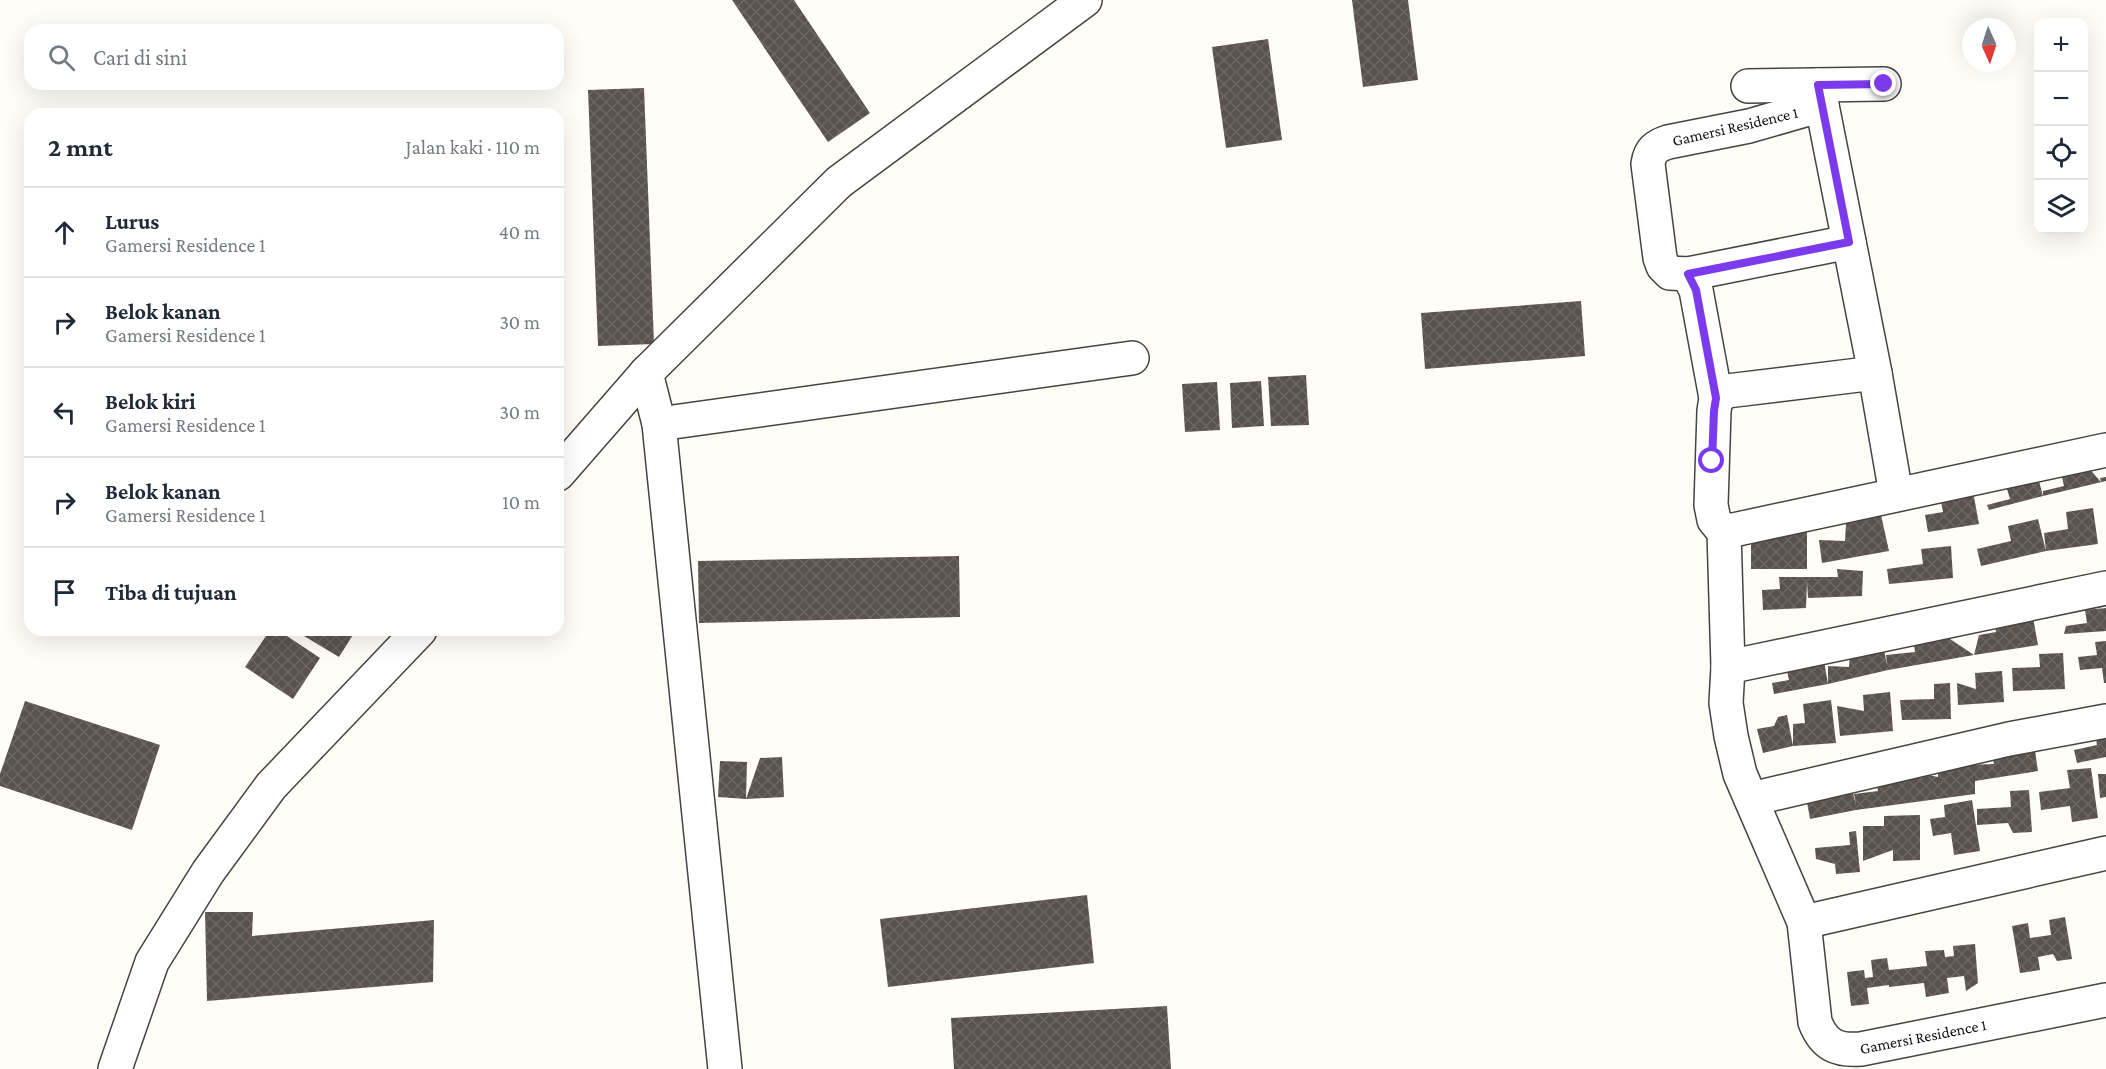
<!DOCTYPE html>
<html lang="id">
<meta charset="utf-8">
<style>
:root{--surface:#fff;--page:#f6f6f7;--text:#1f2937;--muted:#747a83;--line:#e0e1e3}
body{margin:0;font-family:"Crimson Pro",serif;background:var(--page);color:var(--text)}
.controls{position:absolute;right:18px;top:18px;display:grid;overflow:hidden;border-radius:12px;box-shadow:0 6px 24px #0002}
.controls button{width:54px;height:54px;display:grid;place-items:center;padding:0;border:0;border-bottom:2px solid var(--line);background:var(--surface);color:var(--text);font:30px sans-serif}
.compass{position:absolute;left:1962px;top:18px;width:54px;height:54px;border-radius:50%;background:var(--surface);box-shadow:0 6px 24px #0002;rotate:177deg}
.stop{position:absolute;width:18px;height:18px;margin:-14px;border:4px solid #7c3aed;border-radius:50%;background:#fff}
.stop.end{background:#7c3aed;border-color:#fff;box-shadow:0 2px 6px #0008}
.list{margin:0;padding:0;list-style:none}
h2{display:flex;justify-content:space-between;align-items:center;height:78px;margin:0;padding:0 24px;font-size:26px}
h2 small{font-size:20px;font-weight:400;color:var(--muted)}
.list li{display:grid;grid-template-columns:39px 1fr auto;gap:18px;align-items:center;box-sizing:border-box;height:90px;padding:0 24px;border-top:2px solid var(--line)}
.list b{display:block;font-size:22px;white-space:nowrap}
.list p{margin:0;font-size:20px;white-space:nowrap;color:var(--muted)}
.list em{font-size:20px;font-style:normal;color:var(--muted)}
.icon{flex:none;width:33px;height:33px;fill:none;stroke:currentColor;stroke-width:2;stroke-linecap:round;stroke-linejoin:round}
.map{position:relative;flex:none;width:2106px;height:1069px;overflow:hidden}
.search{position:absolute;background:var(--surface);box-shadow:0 6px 24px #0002;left:24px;top:24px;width:540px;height:66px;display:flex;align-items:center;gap:15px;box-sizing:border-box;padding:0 21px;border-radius:18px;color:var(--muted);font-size:22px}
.panel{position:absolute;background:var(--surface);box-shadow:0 6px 24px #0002;left:24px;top:108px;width:540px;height:528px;border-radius:18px}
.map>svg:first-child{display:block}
</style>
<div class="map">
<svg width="2106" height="1069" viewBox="0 0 2106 1069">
<defs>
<pattern id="building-cross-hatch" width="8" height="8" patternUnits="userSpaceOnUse" patternTransform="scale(1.5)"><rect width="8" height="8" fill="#5a524d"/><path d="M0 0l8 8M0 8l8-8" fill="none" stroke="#6d6662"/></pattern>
</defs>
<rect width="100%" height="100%" fill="#fffdf5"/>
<g fill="url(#building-cross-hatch)">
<polygon points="732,0 794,0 870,113 828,142"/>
<polygon points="1352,0 1408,0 1418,80 1363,87"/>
<polygon points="1268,39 1282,140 1226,148 1212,47"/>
<polygon points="644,88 654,344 598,346 588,90"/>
<polygon points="1581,301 1585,356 1425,369 1421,313"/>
<polygon points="1306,375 1309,425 1271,426 1268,377"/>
<polygon points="1261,381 1264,426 1232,428 1230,383"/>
<polygon points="1217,382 1220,430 1185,432 1182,384"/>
<polygon points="2088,467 2101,482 2100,478 2106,477 2106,481 2043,496 2043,491 2064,486 2061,473"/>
<polygon points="2036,470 2043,496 1989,510 1987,505 2010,499 2004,479"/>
<polygon points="1972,486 1979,524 1928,532 1925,515 1943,512 1939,491"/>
<polygon points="2093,508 2098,544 2046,551 2044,533 2068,529 2066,512"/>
<polygon points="1881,515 1889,551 1822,563 1819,540 1845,541 1846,523"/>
<polygon points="2038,519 2046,551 1981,566 1977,549 2011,541 2008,526"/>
<polygon points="1768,526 1807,526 1807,569 1751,569 1751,545"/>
<polygon points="1951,546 1953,578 1889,584 1887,569 1923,564 1921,549"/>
<polygon points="959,556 960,617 699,623 698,561"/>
<polygon points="1837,569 1863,571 1862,596 1808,598 1807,582 1806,608 1763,610 1762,590 1780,589 1779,577 1838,577"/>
<polygon points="2106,608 2106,631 2064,634 2066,626 2087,623 2085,610"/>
<polygon points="2032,612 2038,645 1974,655 1979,635 1996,632 1994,618"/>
<polygon points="270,630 278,630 320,658 293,699 245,667"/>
<polygon points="294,630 356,630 339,657"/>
<polygon points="1941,633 1974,655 1888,670 1828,684 1774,694 1772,683 1789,680 1785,662 1823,655 1828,684 1828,666 1849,667 1850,651 1883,645 1887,665 1886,655 1915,652 1913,636"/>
<polygon points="2106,641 2106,683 2104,683 2102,668 2080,670 2078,657 2097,655 2095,642"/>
<polygon points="2063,653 2065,689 2013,691 2012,668 2040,667 2039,654"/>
<polygon points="2002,671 2004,702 1958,705 1957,683 1976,689 1975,673"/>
<polygon points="1950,683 1951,719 1902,720 1900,700 1934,699 1934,684"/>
<polygon points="1890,692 1893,731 1840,736 1837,706 1864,711 1863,695"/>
<polygon points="1831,700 1836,743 1793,746 1793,724 1805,723 1803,704"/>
<polygon points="25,701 160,745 132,830 0,786 0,774"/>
<polygon points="1787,715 1793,746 1763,753 1757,729 1774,726 1778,717"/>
<polygon points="2106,730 2106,757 2077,763 2074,750 2097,745 2095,733"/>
<polygon points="2034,744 2038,771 1975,781 1975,794 1856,810 1810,819 1807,802 1850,781 1856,805 1854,794 1878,791 1876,780 1924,774 1938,777 1938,766 1994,764 1991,751"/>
<polygon points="782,757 784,797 746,799 718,797 720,761 747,762 746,799 760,758"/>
<polygon points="2091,768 2098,818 2072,822 2070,806 2041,810 2039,792 2070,788 2067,770"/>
<polygon points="2098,774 2106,774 2106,797 2100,798"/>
<polygon points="2029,790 2032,832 2013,833 2008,823 1977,825 1977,809 2011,807 2010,791"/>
<polygon points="1972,800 1980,851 1954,855 1951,833 1933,836 1930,819 1945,817 1944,805"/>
<polygon points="1920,815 1920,860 1893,861 1893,850 1863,861 1863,826 1884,826 1884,816"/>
<polygon points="1856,831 1860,872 1836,874 1835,864 1816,859 1815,848 1850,845 1849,832"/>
<polygon points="1087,895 1094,963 888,987 880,919"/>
<polygon points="205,912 253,912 252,936 434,920 433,982 207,1001"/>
<polygon points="2065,917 2072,959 2057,961 2053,954 2038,957 2040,970 2020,973 2012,926 2028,923 2030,938 2051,935 2049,920"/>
<polygon points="1975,944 1978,983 1966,991 1964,976 1947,978 1949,993 1926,997 1924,983 1889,987 1889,985 1867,988 1869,1004 1851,1006 1847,972 1864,970 1865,978 1873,977 1871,960 1887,958 1889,970 1927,966 1925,951 1944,950 1945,957 1954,956 1953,946"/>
<polygon points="1167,1006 1171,1069 954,1069 951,1018"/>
</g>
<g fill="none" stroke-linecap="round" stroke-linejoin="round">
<g stroke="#444" stroke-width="36">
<g id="minor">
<polyline points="1818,85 1875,373 1896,494"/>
<polyline points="1748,86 1884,84"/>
<polyline points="1688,274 1849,242"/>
<polyline points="646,373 659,424 725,1069"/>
<path d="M1875,373L1727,391L1716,398L1714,411L1711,505L1714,520L1724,532L1728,667L1726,703L1731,736L1740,774L1804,922L1815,1022C1824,1045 1837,1051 1861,1049L2106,1000"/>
<path d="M1716,398L1696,290L1688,274L1670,273L1663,266L1660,258L1648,164C1650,150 1656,146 1668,142L1749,126L1822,105"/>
<polyline points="659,424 1132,358"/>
<polyline points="558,474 646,373 839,182 1085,0"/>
<polyline points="1724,532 2106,450"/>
<polyline points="1728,667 2106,588"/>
<polyline points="1751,799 2009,739 2106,721"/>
<polyline points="1804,922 2106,853"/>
<polyline points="115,1069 152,962 208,872 271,786 420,630"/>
</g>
</g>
<use href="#minor" stroke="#fff" stroke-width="33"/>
</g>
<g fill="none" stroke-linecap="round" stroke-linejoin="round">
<polyline stroke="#7c3aed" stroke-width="8" points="1712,461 1714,411 1716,398 1696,290 1688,274 1849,242 1818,85 1884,84"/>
</g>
<g text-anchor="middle" stroke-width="6" stroke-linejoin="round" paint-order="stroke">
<g font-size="16" fill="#111" stroke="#fff">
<text transform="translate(1735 126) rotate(-13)" y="6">Gamersi Residence 1</text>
<text transform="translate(1923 1036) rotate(-11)" y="6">Gamersi Residence 1</text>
</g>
</g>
</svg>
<div class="controls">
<button>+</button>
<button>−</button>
<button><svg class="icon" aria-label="locate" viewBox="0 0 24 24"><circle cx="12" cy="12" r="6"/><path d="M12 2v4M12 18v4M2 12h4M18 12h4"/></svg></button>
<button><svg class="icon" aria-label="layers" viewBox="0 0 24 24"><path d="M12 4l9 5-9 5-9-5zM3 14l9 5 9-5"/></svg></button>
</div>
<svg class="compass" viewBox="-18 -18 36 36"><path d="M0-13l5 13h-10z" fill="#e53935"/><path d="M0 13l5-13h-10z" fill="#747a83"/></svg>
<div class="stop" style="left:1712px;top:461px"></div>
<div class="stop end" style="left:1884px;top:84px"></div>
<div class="search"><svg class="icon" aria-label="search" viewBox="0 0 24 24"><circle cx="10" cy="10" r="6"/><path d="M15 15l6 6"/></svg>Cari di sini</div>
<section class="panel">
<h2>2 mnt<small>Jalan kaki · 110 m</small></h2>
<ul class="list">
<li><svg class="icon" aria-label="ahead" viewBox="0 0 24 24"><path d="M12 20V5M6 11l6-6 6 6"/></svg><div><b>Lurus</b><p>Gamersi Residence 1</p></div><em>40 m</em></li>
<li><svg class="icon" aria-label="right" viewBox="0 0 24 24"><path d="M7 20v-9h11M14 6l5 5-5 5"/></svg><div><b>Belok kanan</b><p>Gamersi Residence 1</p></div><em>30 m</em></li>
<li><svg class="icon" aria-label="left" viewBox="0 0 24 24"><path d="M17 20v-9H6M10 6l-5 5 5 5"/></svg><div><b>Belok kiri</b><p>Gamersi Residence 1</p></div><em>30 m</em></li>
<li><svg class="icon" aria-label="right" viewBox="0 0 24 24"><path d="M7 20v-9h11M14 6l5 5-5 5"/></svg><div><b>Belok kanan</b><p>Gamersi Residence 1</p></div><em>10 m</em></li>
<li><svg class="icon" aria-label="arrive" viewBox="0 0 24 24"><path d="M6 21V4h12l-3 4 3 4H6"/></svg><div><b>Tiba di tujuan</b></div></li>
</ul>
</section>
</div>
